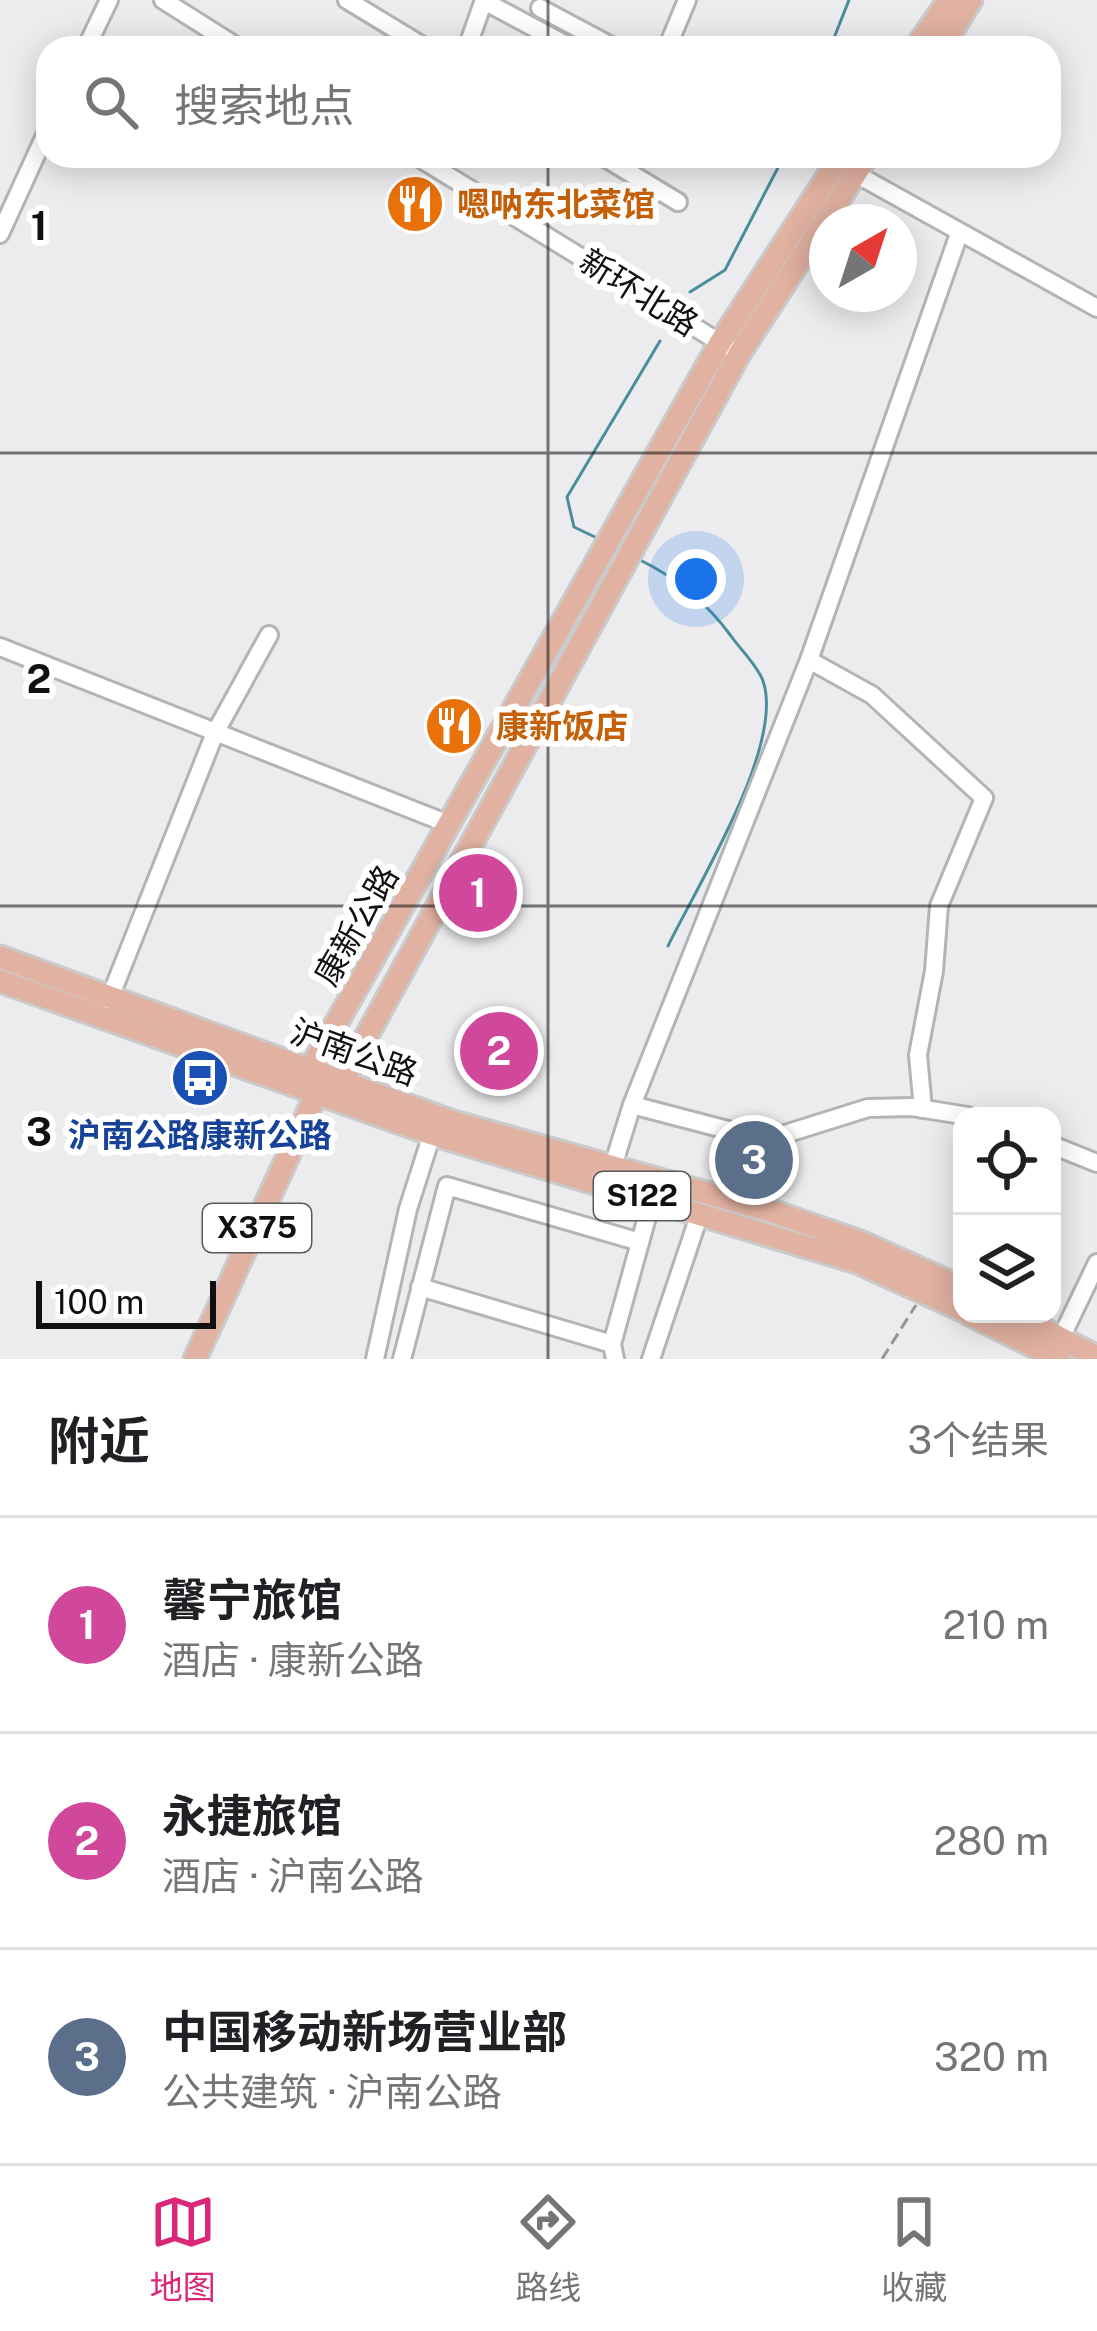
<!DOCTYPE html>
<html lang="zh">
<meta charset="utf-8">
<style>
:root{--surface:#fff;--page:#f2f2f2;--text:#202124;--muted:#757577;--line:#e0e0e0;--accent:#db2777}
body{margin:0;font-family:"Public Sans","Noto Sans SC",sans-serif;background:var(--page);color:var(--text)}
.controls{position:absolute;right:36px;bottom:36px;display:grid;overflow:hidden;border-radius:24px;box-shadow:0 6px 30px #0003}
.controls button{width:108px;height:108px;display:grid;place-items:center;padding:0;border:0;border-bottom:3px solid var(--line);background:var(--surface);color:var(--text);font:60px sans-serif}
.compass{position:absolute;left:809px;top:204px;width:108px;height:108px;border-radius:50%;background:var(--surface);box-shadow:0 6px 30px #0003;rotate:39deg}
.scale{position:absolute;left:36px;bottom:30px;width:180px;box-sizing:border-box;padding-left:12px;border:6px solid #101011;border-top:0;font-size:33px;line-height:42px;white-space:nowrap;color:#101011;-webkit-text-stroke:9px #fff;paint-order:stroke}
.you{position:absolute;left:696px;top:579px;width:42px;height:42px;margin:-30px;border:9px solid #fff;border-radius:50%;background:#1a73e8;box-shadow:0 0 0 18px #1a73e833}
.badge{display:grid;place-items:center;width:78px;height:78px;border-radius:50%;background:var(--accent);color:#fff;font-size:39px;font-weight:700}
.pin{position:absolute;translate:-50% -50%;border:6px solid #fff;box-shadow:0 3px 12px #0006}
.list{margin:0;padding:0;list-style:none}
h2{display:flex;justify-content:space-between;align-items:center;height:156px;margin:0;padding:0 48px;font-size:51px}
h2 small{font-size:39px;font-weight:400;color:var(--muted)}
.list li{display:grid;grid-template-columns:78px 1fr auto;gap:36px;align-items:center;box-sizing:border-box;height:216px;padding:0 48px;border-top:3px solid var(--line)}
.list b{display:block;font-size:45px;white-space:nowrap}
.list p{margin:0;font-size:39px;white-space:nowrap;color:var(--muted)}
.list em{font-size:39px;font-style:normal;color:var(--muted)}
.icon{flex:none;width:66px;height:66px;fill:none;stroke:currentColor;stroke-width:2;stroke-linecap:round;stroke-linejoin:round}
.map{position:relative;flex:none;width:1097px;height:1359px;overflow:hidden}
.search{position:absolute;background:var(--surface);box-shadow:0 6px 30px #0003;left:36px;right:36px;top:36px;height:132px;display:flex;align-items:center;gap:30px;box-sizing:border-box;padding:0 42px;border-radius:36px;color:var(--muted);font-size:45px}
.sheet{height:804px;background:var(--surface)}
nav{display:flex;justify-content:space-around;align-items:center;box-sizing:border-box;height:168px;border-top:3px solid var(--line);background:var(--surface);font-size:33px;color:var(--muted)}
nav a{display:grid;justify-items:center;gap:6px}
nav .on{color:var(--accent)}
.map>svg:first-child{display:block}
</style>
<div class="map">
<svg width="1097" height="1359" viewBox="0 0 1097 1359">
<rect width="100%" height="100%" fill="#ececef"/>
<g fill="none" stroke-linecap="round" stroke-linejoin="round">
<g stroke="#4c8d9b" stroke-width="3">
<polyline points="830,48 849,0"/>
<polyline points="690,292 725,270 784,156"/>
<polyline points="597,538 574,527 567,497 660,341"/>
<path d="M640,560C677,578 707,603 731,636C740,649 758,666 763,681C785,745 697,886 668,946"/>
</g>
<g stroke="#b4b4b7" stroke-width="22">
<g id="minor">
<polyline points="163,0 239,48"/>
<polyline points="347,0 426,48"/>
<polyline points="484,1 572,48"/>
<polyline points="540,8 615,48"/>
<polyline points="86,48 109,0"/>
<polyline points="467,48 484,0"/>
<polyline points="667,48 687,0"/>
<polyline points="416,156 727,347"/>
<polyline points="602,156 678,202"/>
<polyline points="818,156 835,165"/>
<polyline points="856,174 1097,308"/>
<polyline points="0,234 48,129"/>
<polyline points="0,647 451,825"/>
<polyline points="809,660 872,695 984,798 939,906 934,971 918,1055 923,1109"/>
<polyline points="109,1000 215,733 269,635"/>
<polyline points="632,1105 766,1140 868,1108 912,1107 968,1116"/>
<polyline points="1052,1145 1097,1163"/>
<polyline points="613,1166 632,1105 809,660 959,234"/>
<polyline points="420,1287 612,1344"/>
<polyline points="1061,1338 1097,1263"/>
<polyline points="375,1359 408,1209 432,1134"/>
<polyline points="402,1359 447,1186 640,1242"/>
<polyline points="615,1359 612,1344 652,1199"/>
<polyline points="651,1359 700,1213"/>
</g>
</g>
<g stroke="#cacacb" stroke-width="27">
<g id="major">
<polyline points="916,48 949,0"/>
<polyline points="941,48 971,0"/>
<polyline points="0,957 450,1121 774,1212 863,1243 962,1288"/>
<polyline points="0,981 432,1134 857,1262 962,1310"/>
<polyline points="316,1095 341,1083 739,354 867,156"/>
<polyline points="316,1095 310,1070 720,343 841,156"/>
<polyline points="969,1314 1059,1359"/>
<polyline points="1014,1314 1097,1357"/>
<polyline points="195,1359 316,1095"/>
</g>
</g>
<polyline stroke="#959597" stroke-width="3" stroke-dasharray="12 6" stroke-linecap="butt" points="882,1359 916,1305"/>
<use href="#minor" stroke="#fff" stroke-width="16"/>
<use href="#major" stroke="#e1b1a1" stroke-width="21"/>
</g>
<path fill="none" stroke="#101011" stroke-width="3" stroke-opacity="0.55" d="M548,0V48M548,156V1359M0,453H1097M0,906H1097"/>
<defs>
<g id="restaurant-disc" transform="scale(3)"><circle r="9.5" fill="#e8710a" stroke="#fff"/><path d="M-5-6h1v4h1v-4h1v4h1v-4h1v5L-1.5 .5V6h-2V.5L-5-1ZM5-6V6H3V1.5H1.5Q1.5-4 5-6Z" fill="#fff"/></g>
<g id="bus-disc" transform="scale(3)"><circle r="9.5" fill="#1a4fb4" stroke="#fff"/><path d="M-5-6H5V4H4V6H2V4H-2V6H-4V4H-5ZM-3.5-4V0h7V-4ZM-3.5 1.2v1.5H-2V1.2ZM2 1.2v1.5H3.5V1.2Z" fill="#fff"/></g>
</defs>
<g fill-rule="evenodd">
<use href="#restaurant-disc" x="415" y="204"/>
<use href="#restaurant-disc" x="454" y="726"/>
<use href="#bus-disc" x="200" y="1078"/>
</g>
<g text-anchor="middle" stroke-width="12" stroke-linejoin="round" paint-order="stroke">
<g fill="#fff" stroke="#585858" stroke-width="3">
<rect x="594" y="1172" width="96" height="48" rx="9"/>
<rect x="203" y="1204" width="108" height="48" rx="9"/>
</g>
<g font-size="30" font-weight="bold" fill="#101011">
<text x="642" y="1206">S122</text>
<text x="257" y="1238">X375</text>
</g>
<g font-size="33" font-weight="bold" fill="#c56008" stroke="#fff" text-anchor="start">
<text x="457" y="216">嗯呐东北菜馆</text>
<text x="496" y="738">康新饭店</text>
</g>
<g font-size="33" fill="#101011" stroke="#fff">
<text transform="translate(639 292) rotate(32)" y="12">新环北路</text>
<text transform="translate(356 925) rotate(-60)" y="12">康新公路</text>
<text transform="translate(354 1052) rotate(20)" y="12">沪南公路</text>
</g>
<g font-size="33" font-weight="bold" fill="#164399" stroke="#fff">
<text x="200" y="1147">沪南公路康新公路</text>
</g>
</g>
<g font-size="39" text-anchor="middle" font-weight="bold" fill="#101011" stroke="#fff" stroke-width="12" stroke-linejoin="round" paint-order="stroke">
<text x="39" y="240">1</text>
<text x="39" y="693">2</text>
<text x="39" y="1146">3</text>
</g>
</svg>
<div class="controls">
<button><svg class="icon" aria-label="locate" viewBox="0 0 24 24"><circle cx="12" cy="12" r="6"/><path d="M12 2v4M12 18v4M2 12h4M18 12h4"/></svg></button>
<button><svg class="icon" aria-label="layers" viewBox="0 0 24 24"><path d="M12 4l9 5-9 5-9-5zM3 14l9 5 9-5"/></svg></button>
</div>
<svg class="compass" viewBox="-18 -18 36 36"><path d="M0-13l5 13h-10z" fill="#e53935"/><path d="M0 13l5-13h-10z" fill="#757577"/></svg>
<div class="scale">100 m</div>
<div class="you"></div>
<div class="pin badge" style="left:478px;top:893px;background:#d1479c">1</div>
<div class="pin badge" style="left:499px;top:1051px;background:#d1479c">2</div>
<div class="pin badge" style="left:754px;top:1160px;background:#5c6f8a">3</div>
<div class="search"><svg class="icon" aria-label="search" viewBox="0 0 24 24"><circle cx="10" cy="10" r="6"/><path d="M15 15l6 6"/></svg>搜索地点</div>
</div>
<section class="sheet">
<h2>附近<small>3个结果</small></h2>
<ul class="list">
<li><span class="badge" style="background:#d1479c">1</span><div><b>馨宁旅馆</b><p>酒店 · 康新公路</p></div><em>210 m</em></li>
<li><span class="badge" style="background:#d1479c">2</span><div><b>永捷旅馆</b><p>酒店 · 沪南公路</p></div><em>280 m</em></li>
<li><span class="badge" style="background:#5c6f8a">3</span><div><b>中国移动新场营业部</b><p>公共建筑 · 沪南公路</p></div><em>320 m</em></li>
</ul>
</section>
<nav>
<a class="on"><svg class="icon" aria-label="map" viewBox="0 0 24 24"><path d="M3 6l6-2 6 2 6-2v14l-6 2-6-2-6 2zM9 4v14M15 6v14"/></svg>地图</a>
<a><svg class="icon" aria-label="directions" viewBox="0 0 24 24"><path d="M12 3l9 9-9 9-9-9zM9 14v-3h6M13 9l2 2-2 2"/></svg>路线</a>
<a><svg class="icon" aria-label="saved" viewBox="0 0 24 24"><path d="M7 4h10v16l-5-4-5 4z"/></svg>收藏</a>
</nav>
